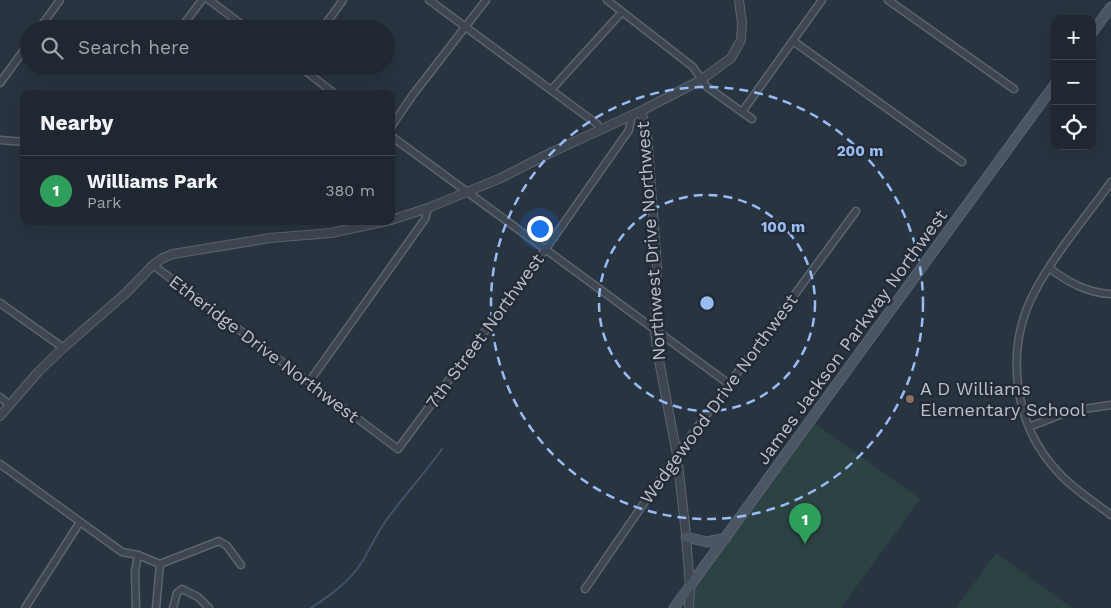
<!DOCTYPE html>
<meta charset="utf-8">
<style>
:root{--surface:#1f2731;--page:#2c333d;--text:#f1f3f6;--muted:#a1a5ab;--line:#3c444d;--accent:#99bcf2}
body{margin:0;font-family:"Work Sans",sans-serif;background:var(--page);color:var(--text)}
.controls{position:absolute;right:15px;top:15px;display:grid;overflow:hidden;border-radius:10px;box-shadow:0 5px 20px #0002}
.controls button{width:45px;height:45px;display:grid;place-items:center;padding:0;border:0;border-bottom:1px solid var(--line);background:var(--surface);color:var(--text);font:25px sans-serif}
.you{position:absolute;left:539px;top:228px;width:18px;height:18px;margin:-12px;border:4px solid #fff;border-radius:50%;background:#1a73e8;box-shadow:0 0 0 8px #1a73e833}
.badge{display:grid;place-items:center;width:32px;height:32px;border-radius:50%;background:var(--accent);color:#fff;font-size:16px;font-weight:700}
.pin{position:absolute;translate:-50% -41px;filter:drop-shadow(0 1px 2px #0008)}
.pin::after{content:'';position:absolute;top:26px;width:18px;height:15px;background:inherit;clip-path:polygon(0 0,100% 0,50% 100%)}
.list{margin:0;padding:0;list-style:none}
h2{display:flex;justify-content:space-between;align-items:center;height:65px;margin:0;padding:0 20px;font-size:21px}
h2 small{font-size:16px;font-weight:400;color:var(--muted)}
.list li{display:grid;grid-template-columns:32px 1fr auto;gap:15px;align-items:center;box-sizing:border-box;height:70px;padding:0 20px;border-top:1px solid var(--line)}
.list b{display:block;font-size:19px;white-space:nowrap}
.list p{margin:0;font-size:16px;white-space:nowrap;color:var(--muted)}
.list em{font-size:16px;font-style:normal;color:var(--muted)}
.icon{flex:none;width:28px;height:28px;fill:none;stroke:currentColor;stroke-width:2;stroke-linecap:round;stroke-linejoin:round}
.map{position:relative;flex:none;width:1111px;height:608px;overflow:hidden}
.search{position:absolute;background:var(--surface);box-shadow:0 5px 20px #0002;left:20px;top:20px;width:375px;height:55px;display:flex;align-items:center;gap:12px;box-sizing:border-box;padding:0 18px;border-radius:28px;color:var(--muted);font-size:19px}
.panel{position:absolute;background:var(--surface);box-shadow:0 5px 20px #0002;left:20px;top:90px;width:375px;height:135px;border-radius:10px}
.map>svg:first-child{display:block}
</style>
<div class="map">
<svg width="1111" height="608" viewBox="0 0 1111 608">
<rect width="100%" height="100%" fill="#293441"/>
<g fill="#2c4243">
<polygon points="809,419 920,499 841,608 689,608 690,590"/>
<polygon points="996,553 1072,608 956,608"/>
</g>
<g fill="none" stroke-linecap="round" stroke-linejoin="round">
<path stroke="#405169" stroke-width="2" d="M311,608C331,595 349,582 362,562C370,549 376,535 385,522C403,497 424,474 442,449"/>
<g stroke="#5b646f" stroke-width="9">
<g id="minor">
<polyline points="209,0 248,29"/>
<polyline points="429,0 597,124 601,129"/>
<polyline points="607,0 693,67 707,87 752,119"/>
<polyline points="888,0 1014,89"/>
<polyline points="39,29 60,0"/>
<polyline points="180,29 202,0"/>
<polyline points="322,29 343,0"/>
<polyline points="793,41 962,162"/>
<polyline points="299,66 335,94"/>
<polyline points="0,83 29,43"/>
<polyline points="551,90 622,12"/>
<polyline points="742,112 822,0"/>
<polyline points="391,127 412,96 486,0"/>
<polyline points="391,136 729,384"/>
<polyline points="0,140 24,142"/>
<path d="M1111,182C1086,217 1054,255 1035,291C1004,349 1013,424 1058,472C1073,489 1093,501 1111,515"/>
<polyline points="153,265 398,449 545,250 629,130 632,115"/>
<path d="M1049,268C1068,282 1087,293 1111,294"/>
<polyline points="0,303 58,344 62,349"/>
<polyline points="309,382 425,219 428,208"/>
<polyline points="0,397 10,405"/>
<polyline points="1029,427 1070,411 1111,405"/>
<polyline points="0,464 122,552 138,555 160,564 219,541 227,546 241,565"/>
<polyline points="585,589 677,455 856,211"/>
<polyline points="25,608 80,522"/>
<polyline points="136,608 135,571 138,555"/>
<polyline points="156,608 160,564"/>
<polyline points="173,608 177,593 182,589 198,597 209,608"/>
</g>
</g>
<g stroke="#5b646f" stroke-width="10">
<g id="tertiary">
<polyline points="641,111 647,133 657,267 655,331 657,350 677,455 686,534 690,588 689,608"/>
<polyline points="391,220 428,208 501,178 552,152 641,111 701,80 731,58 741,40 742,23 739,0"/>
<polyline points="0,416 39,371 62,349 126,293 153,265 163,258 173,254 270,238 331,233 387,221"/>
</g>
</g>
<g stroke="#5b646f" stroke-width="11">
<g id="secondary">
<polyline points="1092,33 1111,7"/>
<polyline points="686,537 707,542 726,538"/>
<polyline points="674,608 1055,84"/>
</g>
</g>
<use href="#minor" stroke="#3d4651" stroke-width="6"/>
<use href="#tertiary" stroke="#3d4651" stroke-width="8"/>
<use href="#secondary" stroke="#4b5564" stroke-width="9"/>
</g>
<g fill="none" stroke="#99bcf2" stroke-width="2.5" stroke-dasharray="9 6">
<circle cx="707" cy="303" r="108"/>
<circle cx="707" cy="303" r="216"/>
</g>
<circle fill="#8d6e63" stroke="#222b37" stroke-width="2" cx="910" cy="399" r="5"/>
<g text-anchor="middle" stroke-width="5" stroke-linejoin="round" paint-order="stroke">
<g font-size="18" fill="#bac1cb" stroke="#222b37">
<text transform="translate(651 241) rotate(-94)" y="6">Northwest Drive Northwest</text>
<text transform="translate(485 331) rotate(-54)" y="6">7th Street Northwest</text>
<text transform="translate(852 337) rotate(-54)" y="6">James Jackson Parkway Northwest</text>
<text transform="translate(264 349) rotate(37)" y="6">Etheridge Drive Northwest</text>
<text transform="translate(719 399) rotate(-54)" y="6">Wedgewood Drive Northwest</text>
</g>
<g font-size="18" fill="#bac1cb" stroke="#222b37" text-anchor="start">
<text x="920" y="395">A D Williams<tspan x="920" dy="21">Elementary School</tspan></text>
</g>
</g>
<circle cx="707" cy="303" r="8" fill="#99bcf2" stroke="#222b37" stroke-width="2.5"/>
<g font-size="15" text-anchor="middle" font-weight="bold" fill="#99bcf2" stroke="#222b37" stroke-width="5" stroke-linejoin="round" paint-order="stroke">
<text x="860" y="156">200 m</text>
<text x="783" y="232">100 m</text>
</g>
</svg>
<div class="controls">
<button>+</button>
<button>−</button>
<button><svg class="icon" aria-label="locate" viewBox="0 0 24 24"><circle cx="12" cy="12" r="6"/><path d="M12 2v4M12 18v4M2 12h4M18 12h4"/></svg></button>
</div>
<div class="you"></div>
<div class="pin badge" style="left:805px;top:544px;background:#2e9e5b">1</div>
<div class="search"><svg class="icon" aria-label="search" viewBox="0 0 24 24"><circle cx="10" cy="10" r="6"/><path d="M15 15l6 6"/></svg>Search here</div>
<section class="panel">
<h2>Nearby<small></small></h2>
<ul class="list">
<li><span class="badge" style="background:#2e9e5b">1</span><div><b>Williams Park</b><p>Park</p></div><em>380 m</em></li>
</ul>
</section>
</div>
